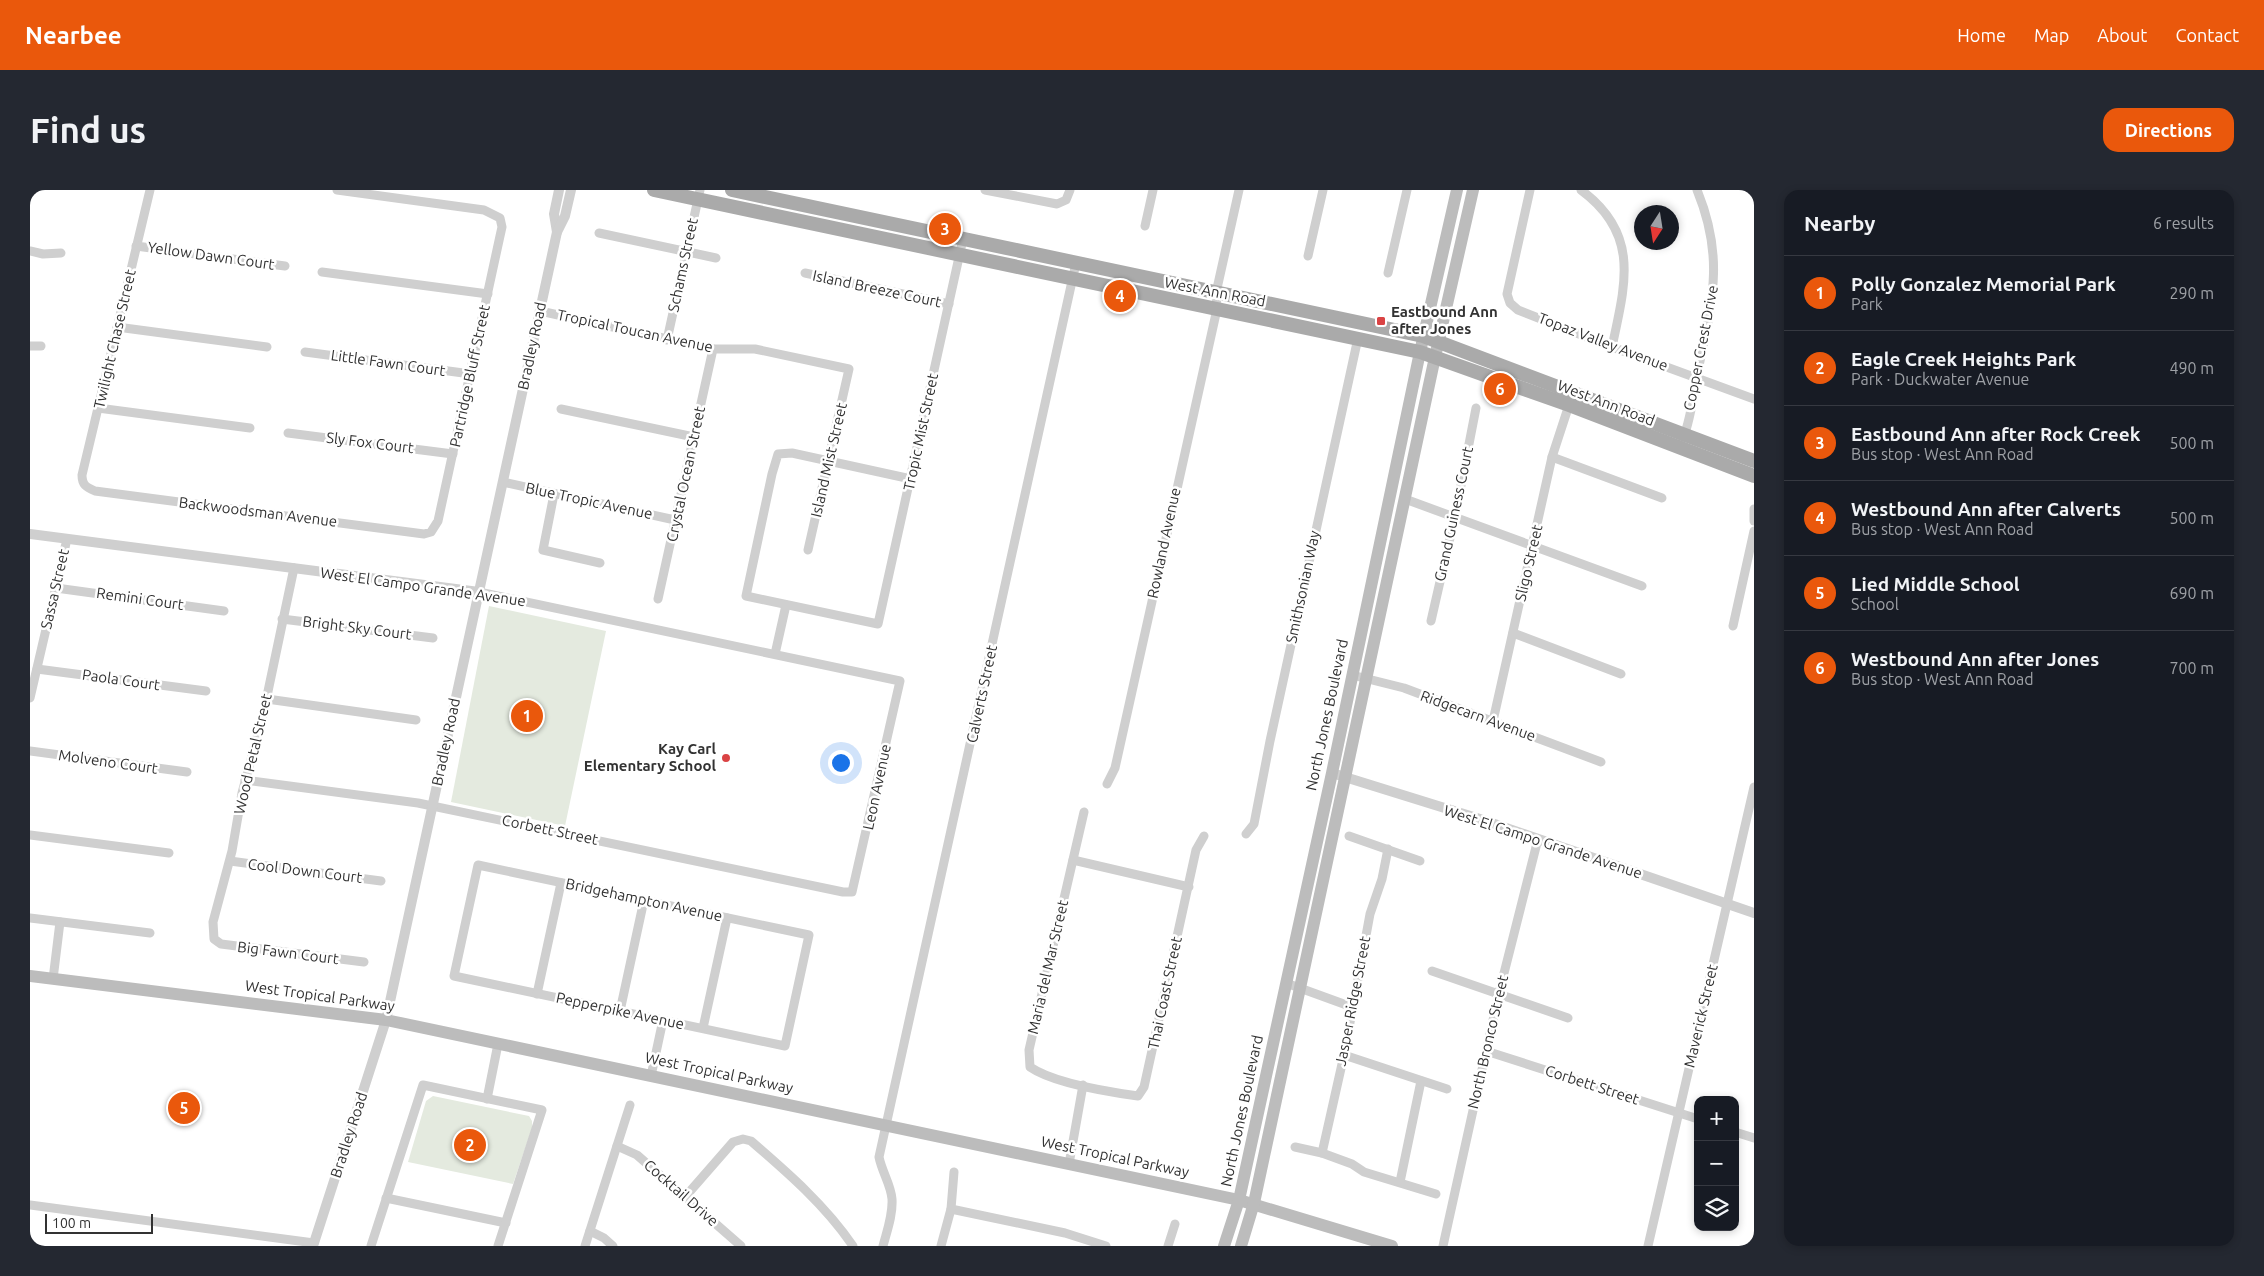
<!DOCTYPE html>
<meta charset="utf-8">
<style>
:root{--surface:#171b24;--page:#242831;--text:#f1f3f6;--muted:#9ea1a6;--line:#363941;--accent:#ea580c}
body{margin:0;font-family:Ubuntu,sans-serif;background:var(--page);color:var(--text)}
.controls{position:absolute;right:15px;bottom:15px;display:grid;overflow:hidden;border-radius:10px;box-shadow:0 2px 8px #0003}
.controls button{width:45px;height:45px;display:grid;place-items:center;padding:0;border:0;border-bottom:1px solid var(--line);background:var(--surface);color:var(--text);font:25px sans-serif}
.compass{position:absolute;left:1604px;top:15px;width:45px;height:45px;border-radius:50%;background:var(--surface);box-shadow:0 2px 8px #0003;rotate:192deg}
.scale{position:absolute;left:15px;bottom:12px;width:108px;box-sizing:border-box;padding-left:5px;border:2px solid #323232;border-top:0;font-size:14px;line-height:18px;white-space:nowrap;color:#323232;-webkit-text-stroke:4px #fff;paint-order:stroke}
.you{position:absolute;left:810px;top:572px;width:18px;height:18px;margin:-12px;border:4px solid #fff;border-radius:50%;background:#1a73e8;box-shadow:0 0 0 8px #1a73e833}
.badge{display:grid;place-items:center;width:32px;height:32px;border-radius:50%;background:var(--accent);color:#fff;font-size:16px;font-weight:700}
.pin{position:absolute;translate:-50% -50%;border:2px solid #fff;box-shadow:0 1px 5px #0006}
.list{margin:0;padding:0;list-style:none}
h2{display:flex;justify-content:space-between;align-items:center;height:65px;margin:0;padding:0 20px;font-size:21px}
h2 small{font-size:16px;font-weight:400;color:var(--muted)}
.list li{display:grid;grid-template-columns:32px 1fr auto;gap:15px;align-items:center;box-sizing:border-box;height:75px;padding:0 20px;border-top:1px solid var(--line)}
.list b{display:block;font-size:19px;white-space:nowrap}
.list p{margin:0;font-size:16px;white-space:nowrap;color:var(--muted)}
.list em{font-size:16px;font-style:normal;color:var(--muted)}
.icon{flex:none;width:28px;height:28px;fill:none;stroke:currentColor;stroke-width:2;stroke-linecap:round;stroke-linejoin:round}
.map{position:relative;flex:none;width:1724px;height:1056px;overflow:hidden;border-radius:15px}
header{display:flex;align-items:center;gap:30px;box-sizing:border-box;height:70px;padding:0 25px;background:var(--accent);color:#fff}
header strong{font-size:24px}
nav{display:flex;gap:28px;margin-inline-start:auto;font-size:18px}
.intro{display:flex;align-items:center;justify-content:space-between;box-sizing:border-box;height:120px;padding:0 30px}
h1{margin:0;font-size:35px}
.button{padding:12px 22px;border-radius:15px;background:var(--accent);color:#fff;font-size:18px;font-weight:700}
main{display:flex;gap:30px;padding:0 30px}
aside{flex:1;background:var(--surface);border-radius:15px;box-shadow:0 2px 8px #0003}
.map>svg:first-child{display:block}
</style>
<header>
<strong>Nearbee</strong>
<nav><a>Home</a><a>Map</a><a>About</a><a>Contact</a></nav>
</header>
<div class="intro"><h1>Find us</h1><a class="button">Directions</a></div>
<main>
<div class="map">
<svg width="1724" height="1056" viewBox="0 0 1724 1056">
<rect width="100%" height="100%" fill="#fff"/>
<g fill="#e4eadf">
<polygon points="459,416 576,441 535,636 421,612"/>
<polygon points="403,906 499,926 502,931 502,938 483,994 378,972 396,911"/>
</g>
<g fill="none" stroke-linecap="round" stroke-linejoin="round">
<g stroke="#cfcfcf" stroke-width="9">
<path d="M120,0L52,285C52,295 56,297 65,301L394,344L401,342L408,331L470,46L472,37L470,28L454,20L307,0"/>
<polyline points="955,0 1027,14 1036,10 1040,0"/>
<polyline points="1500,0 1477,104 1480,113 1488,120 1582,157 1724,209"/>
<path d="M1551,0C1611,44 1595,95 1582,157"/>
<polyline points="1115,36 1123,0"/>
<polyline points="569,43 686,68"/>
<polyline points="106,56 255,76"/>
<polyline points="0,61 13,64 31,63"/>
<polyline points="1278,66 1293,0"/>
<polyline points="292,82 458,104"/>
<polyline points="775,83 919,114"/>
<polyline points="1358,83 1377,0"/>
<polyline points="510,121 683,159 725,159 819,179 778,360"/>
<polyline points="87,137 237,157"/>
<polyline points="637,150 670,0"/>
<polyline points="0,156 11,156"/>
<polyline points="275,162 441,184"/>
<polyline points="68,218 220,238"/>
<polyline points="531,219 664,247"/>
<polyline points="258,243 423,264"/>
<path d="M1653,249C1661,228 1664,203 1668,181C1682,112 1695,68 1667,0"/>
<polyline points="1522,267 1632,308"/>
<polyline points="881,289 762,263 748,264 742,284 716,406 848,434 933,49"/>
<polyline points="473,292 645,330"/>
<polyline points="524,304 513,360 570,373"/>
<polyline points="1375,309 1612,396"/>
<polyline points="1724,319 1724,331"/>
<polyline points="264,378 233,525 212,603 202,661 183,732 184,749 191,754 334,772"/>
<polyline points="26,398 194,421"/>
<polyline points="628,409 683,159"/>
<polyline points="252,429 403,448"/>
<polyline points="1401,431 1425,326 1446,218"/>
<polyline points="1703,436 1724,341"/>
<polyline points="1483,443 1591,484"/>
<polyline points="745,464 756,415"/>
<polyline points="7,479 176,501"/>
<polyline points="1322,485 1374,498 1571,572"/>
<polyline points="0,508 37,349"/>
<polyline points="237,509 386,530"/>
<polyline points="1463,531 1522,267 1539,215"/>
<polyline points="0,561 157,582"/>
<polyline points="215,590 388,613 813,702 822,702 870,491 449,402"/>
<polyline points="1077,594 1085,578 1187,119 1186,103 1209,0"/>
<path d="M1054,622L999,860L1000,877C1023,893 1079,902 1108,906L1114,897L1166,660L1174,646"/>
<polyline points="1216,644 1224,634 1240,551 1328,148"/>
<polyline points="0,645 139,663"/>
<polyline points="1319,646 1390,671"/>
<polyline points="1043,670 1159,697"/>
<polyline points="200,671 351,691"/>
<polygon points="448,675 779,745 755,856 424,786"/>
<polyline points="0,728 120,743"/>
<polyline points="1402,781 1538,828"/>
<polyline points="23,789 30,732"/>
<polyline points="1256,793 1322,817"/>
<polyline points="507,804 531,693"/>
<polyline points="590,821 614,710"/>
<polyline points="673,838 697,728"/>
<polyline points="1456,861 1668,929"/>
<polyline points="1314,865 1417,899"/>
<polyline points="621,886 633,830"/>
<polyline points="457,909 468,854"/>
<polyline points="1705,942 1724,948"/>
<polyline points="587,956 607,965 711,1056"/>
<polyline points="1265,957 1292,963 1322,974 1334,982 1406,1004"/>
<polyline points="1292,963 1314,865 1340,724 1352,689 1358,659"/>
<polyline points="1039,974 1053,895"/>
<polyline points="1370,992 1391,891"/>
<path d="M655,1007L703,952L713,949L721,951C758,983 795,1015 823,1056"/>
<polyline points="356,1008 476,1033"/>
<polyline points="0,1015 284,1053"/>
<polyline points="921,1019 1035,1043 1076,1056"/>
<polyline points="560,1041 574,1048 583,1056"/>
<polyline points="341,1056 393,895 512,920 468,1056"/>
<polyline points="555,1056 600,915"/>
<path d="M853,1056C857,1041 863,1025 862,1009C861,995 852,982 849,967L1046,73"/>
<polyline points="911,1056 921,1019 924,982"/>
<polyline points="1138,1056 1145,1034"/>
<polyline points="1413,1056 1469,803 1508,649"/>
<polyline points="1618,1056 1724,597"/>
</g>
<g stroke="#cfcfcf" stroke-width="10">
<polyline points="527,42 524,24 529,0"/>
<polyline points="0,344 449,402"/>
<polyline points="1302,583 1450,629 1724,723"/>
<polyline points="283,1056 356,830 527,42 535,26 541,0"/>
</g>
<g stroke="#bcbcbc" stroke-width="12">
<polyline points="0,786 356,830 1209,1010 1362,1056"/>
<polyline points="1194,1056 1209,1010 1302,583 1390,162 1427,0"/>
<polyline points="1211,1056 1224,1013 1405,167 1443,0"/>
</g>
<g stroke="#aaa" stroke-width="14">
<polyline points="624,0 1390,162 1539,215 1724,286"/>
<polyline points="702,0 1393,146 1724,271"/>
</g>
</g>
<g fill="#da4344" stroke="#fff" stroke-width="2">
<rect x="1346" y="126" width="10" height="10" rx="2.5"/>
<circle cx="696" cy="568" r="5"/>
</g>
<g text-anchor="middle" stroke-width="5" stroke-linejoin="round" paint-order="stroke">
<g font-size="15" fill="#323232" stroke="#fff">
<text transform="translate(181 66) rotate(8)" y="5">Yellow Dawn Court</text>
<text transform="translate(653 75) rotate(-78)" y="5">Schams Street</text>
<text transform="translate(847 99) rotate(12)" y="5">Island Breeze Court</text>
<text transform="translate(1185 102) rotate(11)" y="5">West Ann Road</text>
<text transform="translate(605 141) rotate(12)" y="5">Tropical Toucan Avenue</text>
<text transform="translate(85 149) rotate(-77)" y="5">Twilight Chase Street</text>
<text transform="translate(1573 152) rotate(21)" y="5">Topaz Valley Avenue</text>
<text transform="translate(502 156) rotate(-78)" y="5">Bradley Road</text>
<text transform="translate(1671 158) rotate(-79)" y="5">Copper Crest Drive</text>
<text transform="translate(358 173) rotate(8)" y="5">Little Fawn Court</text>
<text transform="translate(440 186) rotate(-78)" y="5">Partridge Bluff Street</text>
<text transform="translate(1576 213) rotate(21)" y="5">West Ann Road</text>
<text transform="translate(891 242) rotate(-78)" y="5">Tropic Mist Street</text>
<text transform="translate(340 253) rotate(7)" y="5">Sly Fox Court</text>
<text transform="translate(799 270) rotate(-77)" y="5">Island Mist Street</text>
<text transform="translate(656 284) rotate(-78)" y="5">Crystal Ocean Street</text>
<text transform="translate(559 311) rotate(12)" y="5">Blue Tropic Avenue</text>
<text transform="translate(228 322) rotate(7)" y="5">Backwoodsman Avenue</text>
<text transform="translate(1424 324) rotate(-78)" y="5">Grand Guiness Court</text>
<text transform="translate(1134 353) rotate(-78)" y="5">Rowland Avenue</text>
<text transform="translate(1499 373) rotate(-77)" y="5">Sligo Street</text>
<text transform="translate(393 397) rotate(8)" y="5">West El Campo Grande Avenue</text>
<text transform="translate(1273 397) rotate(-78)" y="5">Smithsonian Way</text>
<text transform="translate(25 399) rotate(-77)" y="5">Sassa Street</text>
<text transform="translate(110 409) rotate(8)" y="5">Remini Court</text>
<text transform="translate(327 438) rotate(7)" y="5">Bright Sky Court</text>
<text transform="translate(91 490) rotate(8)" y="5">Paola Court</text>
<text transform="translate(952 504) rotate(-78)" y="5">Calverts Street</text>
<text transform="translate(1297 525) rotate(-78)" y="5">North Jones Boulevard</text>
<text transform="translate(1448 526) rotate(20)" y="5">Ridgecarn Avenue</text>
<text transform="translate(416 552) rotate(-78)" y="5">Bradley Road</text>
<text transform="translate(223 564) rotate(-77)" y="5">Wood Petal Street</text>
<text transform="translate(78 572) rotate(8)" y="5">Molveno Court</text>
<text transform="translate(847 597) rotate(-78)" y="5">Leon Avenue</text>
<text transform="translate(520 640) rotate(12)" y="5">Corbett Street</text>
<text transform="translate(1513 652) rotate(18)" y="5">West El Campo Grande Avenue</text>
<text transform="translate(275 681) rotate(7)" y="5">Cool Down Court</text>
<text transform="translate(614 710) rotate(12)" y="5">Bridgehampton Avenue</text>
<text transform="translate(258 763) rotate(7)" y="5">Big Fawn Court</text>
<text transform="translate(1018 777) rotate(-77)" y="5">Maria del Mar Street</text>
<text transform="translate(1135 803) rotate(-78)" y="5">Thai Coast Street</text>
<text transform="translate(290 806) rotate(8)" y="5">West Tropical Parkway</text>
<text transform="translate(1323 811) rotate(-79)" y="5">Jasper Ridge Street</text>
<text transform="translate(590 821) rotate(12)" y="5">Pepperpike Avenue</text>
<text transform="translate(1671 826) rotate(-77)" y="5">Maverick Street</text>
<text transform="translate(1458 852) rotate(-77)" y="5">North Bronco Street</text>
<text transform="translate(689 883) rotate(12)" y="5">West Tropical Parkway</text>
<text transform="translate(1562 895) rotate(18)" y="5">Corbett Street</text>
<text transform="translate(1212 921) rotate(-78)" y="5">North Jones Boulevard</text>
<text transform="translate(319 945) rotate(-72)" y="5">Bradley Road</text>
<text transform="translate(1085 967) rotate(12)" y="5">West Tropical Parkway</text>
<text transform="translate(651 1003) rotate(41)" y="5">Cocktail Drive</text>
</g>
<g font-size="15" font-weight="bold" fill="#323232" stroke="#fff" text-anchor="start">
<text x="1361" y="127">Eastbound Ann<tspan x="1361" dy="17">after Jones</tspan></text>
<text x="686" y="564" text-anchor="end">Kay Carl<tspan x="686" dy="17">Elementary School</tspan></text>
</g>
</g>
</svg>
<div class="controls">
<button>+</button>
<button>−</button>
<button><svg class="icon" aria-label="layers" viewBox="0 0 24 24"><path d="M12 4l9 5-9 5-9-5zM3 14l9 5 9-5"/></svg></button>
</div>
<svg class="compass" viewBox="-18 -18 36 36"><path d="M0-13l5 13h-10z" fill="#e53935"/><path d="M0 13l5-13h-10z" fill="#9ea1a6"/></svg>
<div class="scale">100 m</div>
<div class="you"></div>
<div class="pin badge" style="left:497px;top:526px">1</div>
<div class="pin badge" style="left:440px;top:955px">2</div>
<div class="pin badge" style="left:915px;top:39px">3</div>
<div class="pin badge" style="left:1090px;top:106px">4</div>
<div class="pin badge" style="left:154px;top:918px">5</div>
<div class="pin badge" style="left:1470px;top:199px">6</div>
</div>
<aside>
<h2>Nearby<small>6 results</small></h2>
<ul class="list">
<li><span class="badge">1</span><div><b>Polly Gonzalez Memorial Park</b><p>Park</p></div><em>290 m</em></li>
<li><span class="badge">2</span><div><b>Eagle Creek Heights Park</b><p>Park · Duckwater Avenue</p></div><em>490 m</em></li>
<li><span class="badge">3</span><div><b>Eastbound Ann after Rock Creek</b><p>Bus stop · West Ann Road</p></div><em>500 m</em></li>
<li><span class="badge">4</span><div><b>Westbound Ann after Calverts</b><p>Bus stop · West Ann Road</p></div><em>500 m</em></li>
<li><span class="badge">5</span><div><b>Lied Middle School</b><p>School</p></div><em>690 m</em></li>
<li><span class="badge">6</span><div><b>Westbound Ann after Jones</b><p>Bus stop · West Ann Road</p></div><em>700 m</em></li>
</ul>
</aside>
</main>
